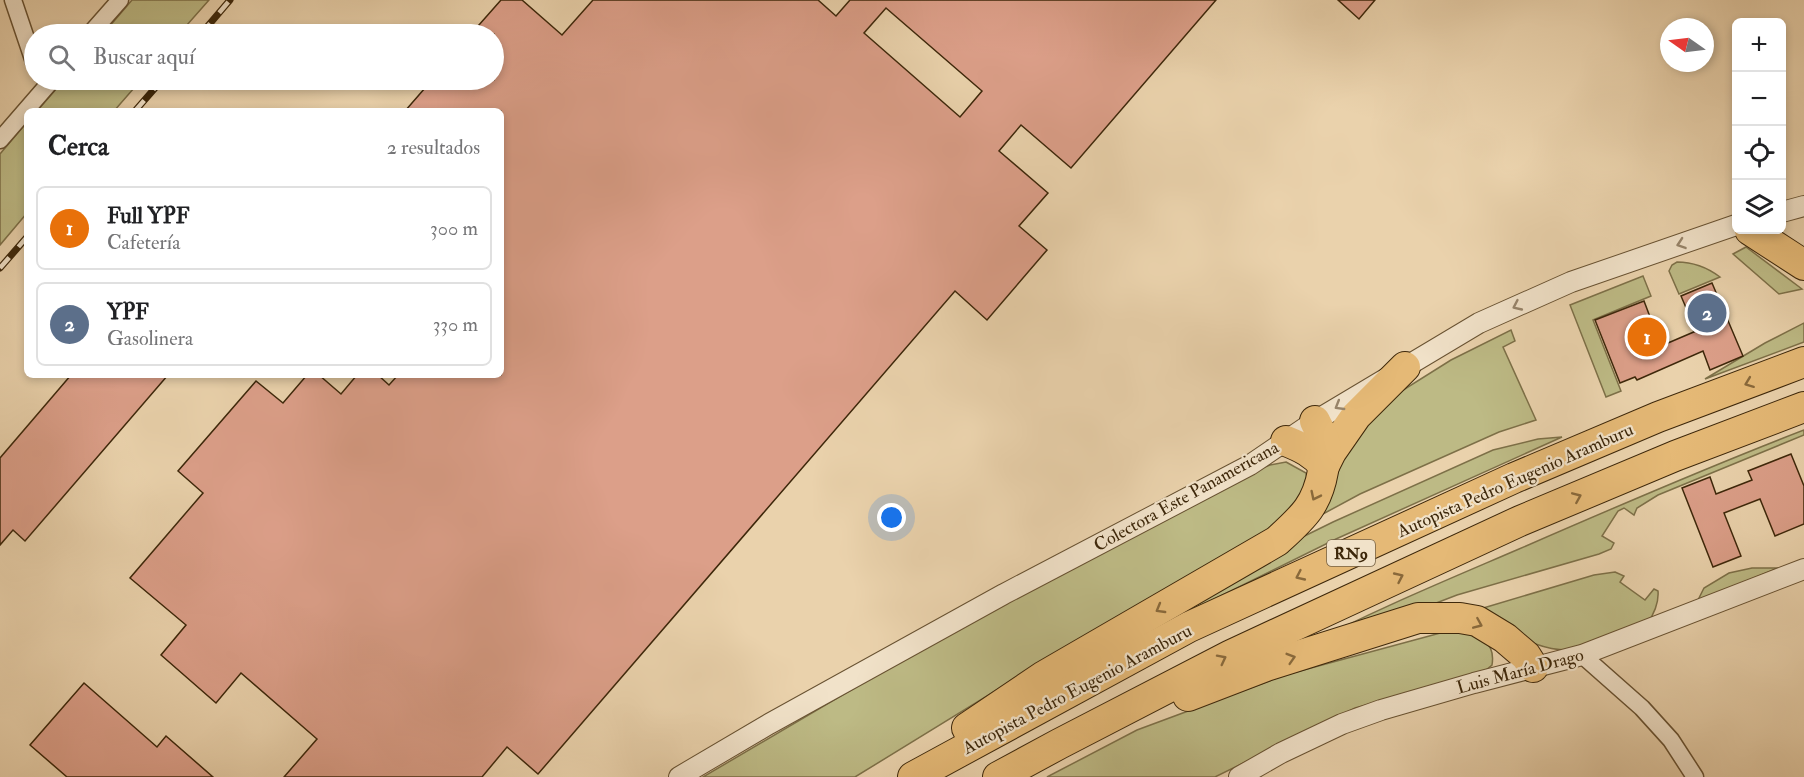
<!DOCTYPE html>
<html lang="es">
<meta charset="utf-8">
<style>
:root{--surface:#fff;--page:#f6f6f6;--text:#202124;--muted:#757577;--line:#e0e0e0;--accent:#0b8043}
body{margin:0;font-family:"IM FELL Double Pica",serif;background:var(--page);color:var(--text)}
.controls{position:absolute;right:18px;top:18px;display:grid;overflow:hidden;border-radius:9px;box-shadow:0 3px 9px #0003}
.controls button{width:54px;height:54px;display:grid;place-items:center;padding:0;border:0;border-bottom:2px solid var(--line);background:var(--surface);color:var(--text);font:30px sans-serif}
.compass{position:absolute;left:1660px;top:18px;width:54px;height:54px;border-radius:50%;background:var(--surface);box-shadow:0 3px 9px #0003;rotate:284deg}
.you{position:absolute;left:892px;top:518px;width:21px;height:21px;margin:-15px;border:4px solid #fff;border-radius:50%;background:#1a73e8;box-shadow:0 0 0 9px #1a73e833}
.badge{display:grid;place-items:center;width:39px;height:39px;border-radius:50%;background:var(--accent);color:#fff;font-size:20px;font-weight:700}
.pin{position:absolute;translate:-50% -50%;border:3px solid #fff;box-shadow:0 2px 6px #0006}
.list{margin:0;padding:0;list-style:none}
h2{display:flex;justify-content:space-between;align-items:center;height:78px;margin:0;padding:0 24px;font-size:26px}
h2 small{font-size:20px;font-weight:400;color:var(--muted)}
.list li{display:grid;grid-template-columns:39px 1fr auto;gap:18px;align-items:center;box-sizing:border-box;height:84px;margin:0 12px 12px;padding:0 12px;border:2px solid var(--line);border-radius:9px}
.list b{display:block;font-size:22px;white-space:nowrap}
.list p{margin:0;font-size:20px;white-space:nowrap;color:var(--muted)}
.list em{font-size:20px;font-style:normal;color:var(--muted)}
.icon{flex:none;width:33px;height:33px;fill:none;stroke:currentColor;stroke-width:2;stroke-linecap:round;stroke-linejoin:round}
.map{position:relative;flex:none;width:1804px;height:777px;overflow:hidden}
.search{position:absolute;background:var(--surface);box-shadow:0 3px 9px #0003;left:24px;top:24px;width:480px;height:66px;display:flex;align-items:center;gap:15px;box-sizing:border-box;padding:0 21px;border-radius:33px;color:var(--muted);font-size:22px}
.panel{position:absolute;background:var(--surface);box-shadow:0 3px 9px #0003;left:24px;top:108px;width:480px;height:270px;border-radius:9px}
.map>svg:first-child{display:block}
</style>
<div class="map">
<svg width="1804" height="777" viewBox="0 0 1804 777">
<rect width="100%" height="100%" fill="#ead2ac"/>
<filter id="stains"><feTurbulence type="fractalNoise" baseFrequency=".00333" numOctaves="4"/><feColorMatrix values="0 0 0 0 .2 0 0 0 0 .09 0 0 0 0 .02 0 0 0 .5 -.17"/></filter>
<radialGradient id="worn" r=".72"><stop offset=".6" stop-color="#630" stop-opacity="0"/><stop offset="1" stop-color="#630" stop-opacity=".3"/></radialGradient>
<g fill="#bdba85" stroke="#7d7048" stroke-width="1.5">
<polygon points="132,0 209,0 179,34 103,34"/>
<polygon points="64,80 141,80 114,111 37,111"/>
<polygon points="27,122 27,213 0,245 0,154"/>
<polygon points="1746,247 1802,289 1779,294 1733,254"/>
<path d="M1677,262C1693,262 1708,268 1720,277L1679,294L1669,271L1672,265Z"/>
<polygon points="1643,276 1651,296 1593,320 1621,391 1606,397 1570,305"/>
<polygon points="1804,323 1804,342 1705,379 1765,343"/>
<polygon points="1511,330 1515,341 1503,347 1536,420 1499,432 1360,494 1323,514 1335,466 1376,407 1451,360"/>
<path d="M1804,430V435L1658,495L1637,508L1634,515L1624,508L1618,511L1602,536L1614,543L1611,549L1599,554L1457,595L1379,625L1304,647C1374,610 1447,580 1519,549C1613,508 1708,467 1804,430Z"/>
<polygon points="1562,437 1336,539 1095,658 1272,552 1333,522 1493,450 1538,439"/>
<polygon points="1286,462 1306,473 1308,486 1288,522 1070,645 855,777 703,777 963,624 1254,471 1270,465"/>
<polygon points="1752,568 1778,568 1697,602 1704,588 1729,573"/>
<path d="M1615,572L1624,576L1620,582L1645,600L1654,589L1658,591C1659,603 1654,614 1647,624C1626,632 1604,642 1582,648C1546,658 1502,628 1470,612L1594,575Z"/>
<path d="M1459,631C1479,636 1496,641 1492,665L1480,675L1355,708L1215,777H1047L1137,730L1285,675L1444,632Z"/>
</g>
<g fill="#dc9f89" stroke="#3d270a" stroke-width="1.5" fill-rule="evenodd">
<path d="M501,0H522L562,35L593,0H818L836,16L850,0H1216L1071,168L1021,125L999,151L1048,193L1019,226L1047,250L987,320L955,291L538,774L507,747L482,777H284L317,739L241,673L216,703L161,655L186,625L130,578L203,493L178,471L256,381L283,403L307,375H319L341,394L357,375H378L389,385L398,375H501V111H405L432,80H494V34H471ZM886,8L982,91L960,117L864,33Z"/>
<polygon points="1338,0 1375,0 1359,19"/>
<polygon points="1712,283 1743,356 1710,370 1703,351 1637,380 1635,377 1620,383 1595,320 1644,301 1661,346 1696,331 1681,296"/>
<polygon points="71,375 168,375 25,541 13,530 0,545 0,458"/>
<polygon points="1791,454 1804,486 1804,524 1775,536 1760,499 1724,513 1741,556 1713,567 1682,488 1710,477 1716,494 1752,480 1748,471"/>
<polygon points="84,683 157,747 166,736 213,777 67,777 30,745"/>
</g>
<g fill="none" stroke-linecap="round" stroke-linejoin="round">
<g stroke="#685232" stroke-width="19">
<g id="minor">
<polyline points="13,0 34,62"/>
<polyline points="90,34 120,0"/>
<polyline points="0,140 52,80"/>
<polyline points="1582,655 1642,708 1671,740 1695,777"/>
</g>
</g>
<g stroke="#685232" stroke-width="22">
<g id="tertiary">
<polyline points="1782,212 1804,206"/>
<polyline points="679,777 769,724 1004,594 1250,465 1315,421 1479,323 1571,282 1736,225"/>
<polyline points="1239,777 1281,753 1342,724 1381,710 1474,683 1582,655 1804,569"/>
</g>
</g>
<g stroke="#3d270a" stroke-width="32">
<g id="motorway">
<polyline points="1750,230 1804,265"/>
<path d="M1286,441C1301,447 1314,453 1324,466L1331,452L1356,416L1405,367"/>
<polyline points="1188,696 1266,666 1418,618 1460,618 1477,621 1505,638 1526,656 1533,667"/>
<path d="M967,728L1044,676L1277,541C1302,518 1317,506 1323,471C1325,461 1327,452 1325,443C1323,435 1318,428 1315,421"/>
<polyline points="913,777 1189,627 1514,478 1658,417 1804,362"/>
<polyline points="998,777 1059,744 1231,655 1520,521 1675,456 1804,407"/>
</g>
</g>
<use href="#minor" stroke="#f1e2c9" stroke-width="16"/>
<use href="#tertiary" stroke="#f1e2c9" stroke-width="20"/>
<use href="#motorway" stroke="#e5b976" stroke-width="30"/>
<g stroke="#3d270a" stroke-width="7">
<g id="rail">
<polyline points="201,34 230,0"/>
<polyline points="135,111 162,80"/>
<polyline points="0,268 27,237"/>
</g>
</g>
<use href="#rail" stroke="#f1e2c9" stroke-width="4.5" stroke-dasharray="14" stroke-linecap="butt"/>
</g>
<defs><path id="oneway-chevron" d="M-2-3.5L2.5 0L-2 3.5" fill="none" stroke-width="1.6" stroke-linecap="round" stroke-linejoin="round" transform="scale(1.5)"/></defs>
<g stroke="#97846a">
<use href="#oneway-chevron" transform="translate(1681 244) rotate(161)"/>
<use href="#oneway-chevron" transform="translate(1517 306) rotate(155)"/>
<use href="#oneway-chevron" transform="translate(1339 406) rotate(149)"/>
</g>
<g stroke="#89693b">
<use href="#oneway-chevron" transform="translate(1749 383) rotate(159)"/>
<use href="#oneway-chevron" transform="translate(1315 496) rotate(116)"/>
<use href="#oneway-chevron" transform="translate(1577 497) rotate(-23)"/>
<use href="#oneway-chevron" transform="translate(1300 576) rotate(155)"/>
<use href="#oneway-chevron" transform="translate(1399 577) rotate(-25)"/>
<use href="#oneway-chevron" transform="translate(1160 609) rotate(150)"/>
<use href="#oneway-chevron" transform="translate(1478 624) rotate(23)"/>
<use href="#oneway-chevron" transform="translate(1291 658) rotate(-17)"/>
<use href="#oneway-chevron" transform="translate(1222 659) rotate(-27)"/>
</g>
<g text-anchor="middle" stroke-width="4.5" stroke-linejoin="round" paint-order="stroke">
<rect fill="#f1e2c9" stroke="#735f43" stroke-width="1.5" x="1327" y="540" width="48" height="26" rx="4.5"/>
<g font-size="16" font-weight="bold" fill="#3d270a">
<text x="1351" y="559">RN9</text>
</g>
<g font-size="18" fill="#3d270a" stroke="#f1e2c9">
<text transform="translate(1515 480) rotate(-24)" y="6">Autopista Pedro Eugenio Aramburu</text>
<text transform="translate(1186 496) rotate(-29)" y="6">Colectora Este Panamericana</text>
<text transform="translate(1520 671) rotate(-15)" y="6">Luis María Drago</text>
<text transform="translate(1077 689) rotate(-28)" y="6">Autopista Pedro Eugenio Aramburu</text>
</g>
</g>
<rect width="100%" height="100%" filter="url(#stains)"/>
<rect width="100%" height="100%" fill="url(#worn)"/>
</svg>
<div class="controls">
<button>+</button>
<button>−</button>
<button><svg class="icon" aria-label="locate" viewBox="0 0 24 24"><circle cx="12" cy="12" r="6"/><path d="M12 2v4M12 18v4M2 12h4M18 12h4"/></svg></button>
<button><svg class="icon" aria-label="layers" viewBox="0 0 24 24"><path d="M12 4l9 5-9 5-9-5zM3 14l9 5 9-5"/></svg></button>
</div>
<svg class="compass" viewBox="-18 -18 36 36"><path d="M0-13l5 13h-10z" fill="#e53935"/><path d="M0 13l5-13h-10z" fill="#757577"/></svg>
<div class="you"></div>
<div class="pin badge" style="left:1647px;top:337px;background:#e8710a">1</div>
<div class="pin badge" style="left:1707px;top:313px;background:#5c6f8a">2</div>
<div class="search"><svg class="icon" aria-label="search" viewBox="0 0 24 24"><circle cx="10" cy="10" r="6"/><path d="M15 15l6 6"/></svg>Buscar aquí</div>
<section class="panel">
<h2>Cerca<small>2 resultados</small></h2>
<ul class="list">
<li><span class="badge" style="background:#e8710a">1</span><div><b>Full YPF</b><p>Cafetería</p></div><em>300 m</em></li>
<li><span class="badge" style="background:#5c6f8a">2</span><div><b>YPF</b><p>Gasolinera</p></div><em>330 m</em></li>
</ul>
</section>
</div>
